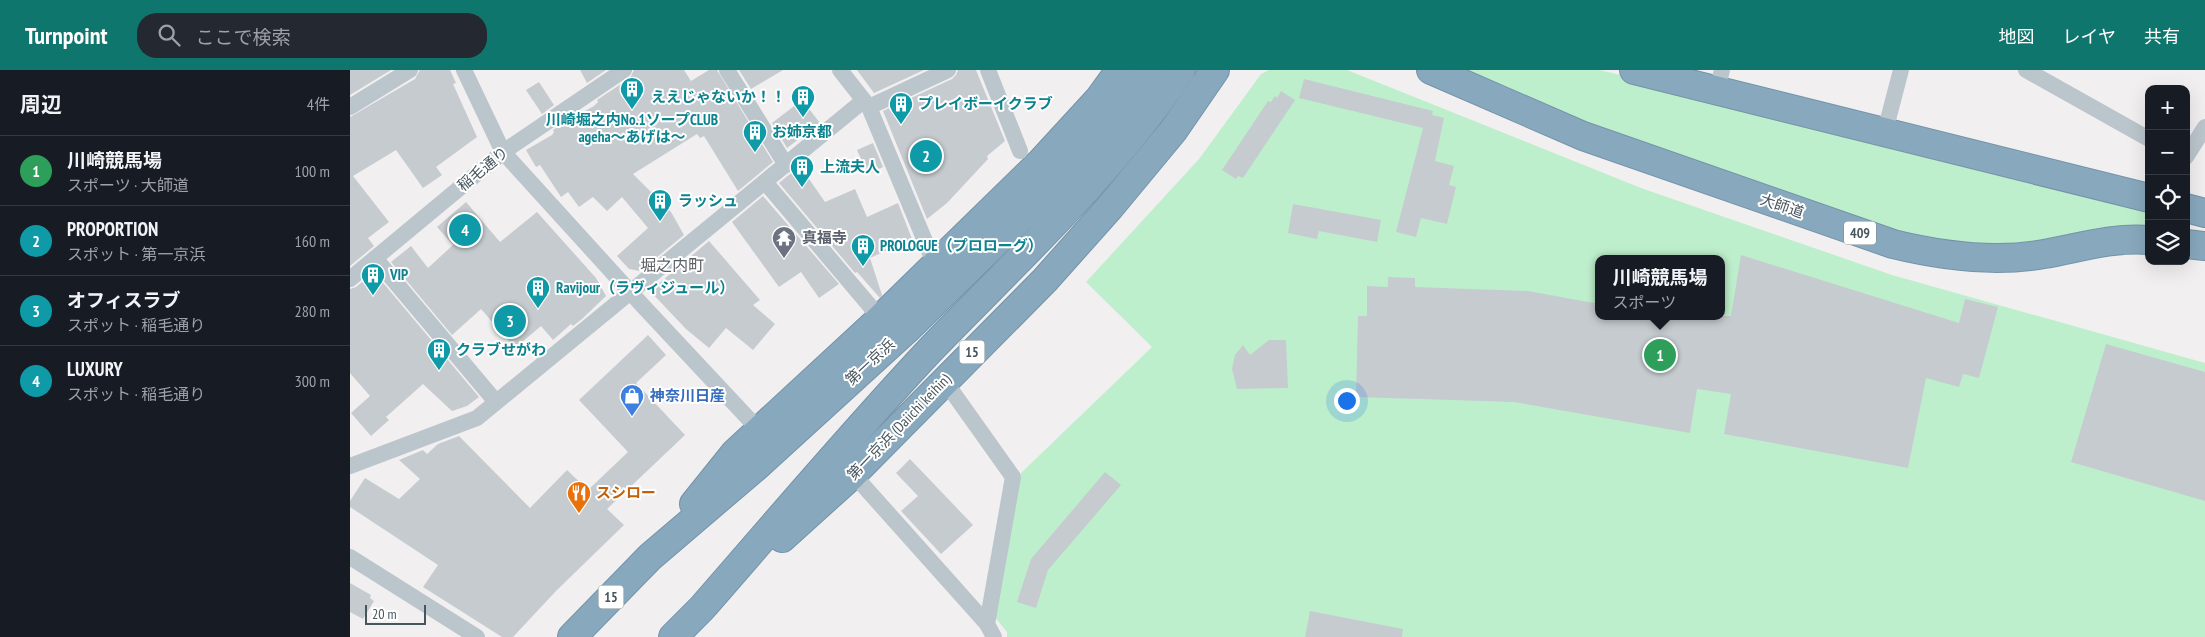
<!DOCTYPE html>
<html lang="ja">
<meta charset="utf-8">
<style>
:root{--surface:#171b24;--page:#242831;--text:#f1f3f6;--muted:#9ea1a6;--line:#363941;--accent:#0f766e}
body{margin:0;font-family:"PT Sans Narrow","Noto Sans JP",sans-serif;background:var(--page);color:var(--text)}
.controls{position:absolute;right:15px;top:15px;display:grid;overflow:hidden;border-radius:10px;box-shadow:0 5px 20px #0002}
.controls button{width:45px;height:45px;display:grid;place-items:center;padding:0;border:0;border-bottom:1px solid var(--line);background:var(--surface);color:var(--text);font:25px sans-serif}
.scale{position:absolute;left:15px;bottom:12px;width:61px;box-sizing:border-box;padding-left:5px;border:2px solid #47555d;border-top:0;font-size:14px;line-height:18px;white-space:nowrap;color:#47555d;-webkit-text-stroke:4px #fff;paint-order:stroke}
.you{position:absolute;left:996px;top:330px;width:18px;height:18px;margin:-12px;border:4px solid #fff;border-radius:50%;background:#1a73e8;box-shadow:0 0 0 8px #1a73e833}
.badge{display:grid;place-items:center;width:32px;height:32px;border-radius:50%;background:var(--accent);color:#fff;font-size:16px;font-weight:700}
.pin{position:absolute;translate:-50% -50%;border:2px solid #fff;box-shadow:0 1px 5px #0006}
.popup{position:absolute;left:1245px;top:185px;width:130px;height:65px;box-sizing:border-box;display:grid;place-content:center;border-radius:10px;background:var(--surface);filter:drop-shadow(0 1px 4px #0005);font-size:16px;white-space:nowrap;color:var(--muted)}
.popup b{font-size:19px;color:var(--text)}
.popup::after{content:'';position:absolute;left:50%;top:100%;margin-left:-10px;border:10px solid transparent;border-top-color:var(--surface)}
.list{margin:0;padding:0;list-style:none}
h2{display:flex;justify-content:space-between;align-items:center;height:65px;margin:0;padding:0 20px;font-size:21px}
h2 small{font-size:16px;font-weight:400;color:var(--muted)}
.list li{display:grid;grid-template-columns:32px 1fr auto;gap:15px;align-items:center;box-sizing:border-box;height:70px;padding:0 20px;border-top:1px solid var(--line)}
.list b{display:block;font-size:19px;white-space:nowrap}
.list p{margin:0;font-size:16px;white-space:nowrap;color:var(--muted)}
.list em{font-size:16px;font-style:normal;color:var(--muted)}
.icon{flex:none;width:28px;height:28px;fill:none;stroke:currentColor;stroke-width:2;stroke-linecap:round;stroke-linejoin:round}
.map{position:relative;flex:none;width:1855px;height:567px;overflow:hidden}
header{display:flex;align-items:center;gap:30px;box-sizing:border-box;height:70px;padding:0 25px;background:var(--accent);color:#fff}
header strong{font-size:24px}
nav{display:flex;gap:28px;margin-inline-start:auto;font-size:18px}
.search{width:350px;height:45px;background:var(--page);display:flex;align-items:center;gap:12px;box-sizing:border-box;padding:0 18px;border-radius:20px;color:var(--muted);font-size:19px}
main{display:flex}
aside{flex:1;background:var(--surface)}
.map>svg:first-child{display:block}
</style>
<header>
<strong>Turnpoint</strong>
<div class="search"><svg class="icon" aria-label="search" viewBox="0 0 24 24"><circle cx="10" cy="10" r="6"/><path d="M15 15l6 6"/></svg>ここで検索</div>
<nav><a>地図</a><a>レイヤ</a><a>共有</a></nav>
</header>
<main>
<aside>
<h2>周辺<small>4件</small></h2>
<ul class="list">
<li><span class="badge" style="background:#2e9e5b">1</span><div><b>川崎競馬場</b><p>スポーツ · 大師道</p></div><em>100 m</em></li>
<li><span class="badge" style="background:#0f9aa8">2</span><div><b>PROPORTION</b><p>スポット · 第一京浜</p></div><em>160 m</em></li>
<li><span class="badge" style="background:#0f9aa8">3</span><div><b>オフィスラブ</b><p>スポット · 稲毛通り</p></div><em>280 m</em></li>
<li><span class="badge" style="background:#0f9aa8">4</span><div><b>LUXURY</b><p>スポット · 稲毛通り</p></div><em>300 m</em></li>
</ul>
</aside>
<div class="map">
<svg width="1855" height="567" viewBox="0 0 1855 567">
<rect width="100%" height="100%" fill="#f2eff0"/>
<g fill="#beefcc" fill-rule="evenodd">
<path d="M919,0H997L1291,118L1542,205L1855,293V567H657V562L644,546L671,403L802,277L736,212L849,89L911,4ZM1249,189H1371V246H1249Z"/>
<polygon points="1116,0 1250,0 1799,137 1799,159 1660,177 1584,174 1226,53 1158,17"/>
</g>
<g fill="#c6cbcf">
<polygon points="0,0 41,0 0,25"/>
<polygon points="70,0 100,0 106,13 103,14 127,67 86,97 92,105 73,118 46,80 3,106 39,152 18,168 24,176 0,196 0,47 65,9"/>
<polygon points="230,0 256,0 237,13"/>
<polygon points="284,0 334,0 341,11 359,0 367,0 423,92 388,121 354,66 350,68 347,64 283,104 321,142 334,165 290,201 279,199 267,186 298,158 272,127 257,141 243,127 229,137 218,122 211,127 190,95 186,97 176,80 202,65 204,62 203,60 215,52 244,36 248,32 247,30 280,8"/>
<polygon points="389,0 433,0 401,19"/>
<polygon points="507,0 574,0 524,23"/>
<polygon points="608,0 626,0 655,71 637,86 638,89 597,133 577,149 533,41 602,9 606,5"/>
<polygon points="954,9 1083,41 1082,45 1094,48 1085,91 1104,96 1099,115 1106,117 1097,154 1071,148 1066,167 1046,162 1073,58 949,28"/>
<polygon points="189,12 204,35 192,44 176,20"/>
<polygon points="931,21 945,30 893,108 888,106 886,109 872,100 918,31 921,32 925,26 927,28"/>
<polygon points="452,30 470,53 437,78 422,53"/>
<polygon points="523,73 533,97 518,104 507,80"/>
<polygon points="450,96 475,132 505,119 517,147 548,133 562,169 520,188 532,225 530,228 507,202 505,203 429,113"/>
<polygon points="413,126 489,214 469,228 451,202 429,217 382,152"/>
<polygon points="116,132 150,172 187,142 246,208 256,226 232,249 223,256 221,254 203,270 191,256 165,278 131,239 102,265 41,192 61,176 78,198 103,175 87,157"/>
<polygon points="943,134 1031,150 1027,172 969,161 967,169 938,163"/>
<polygon points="359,171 410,230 403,235 425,254 403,280 376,258 359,278 336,259 300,221"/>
<polygon points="1391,185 1609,253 1615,229 1648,237 1629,308 1613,304 1609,317 1576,308 1558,398 1374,364 1381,324 1347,319 1340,363 1164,332 1006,327 1008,246 1017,246 1017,216 1038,217 1038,207 1065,208 1065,217 1178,221 1249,234 1249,246 1381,246"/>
<polygon points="24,202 129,327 117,336 102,341 73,314 36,347 39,350 21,366 1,343 20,326 0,303 0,219 6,217"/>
<polygon points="298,265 316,285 286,313 335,365 257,439 274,455 206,521 163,567 152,567 73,517 88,495 0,437 0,431 15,408 49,429 70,409 49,390 73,380 77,384 88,374 109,366 180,438 217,400 238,420 278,382 229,330"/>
<polygon points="919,270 936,270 938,318 887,319 882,299 885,285 893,275 900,285"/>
<polygon points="1756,274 1855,302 1855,431 1721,392"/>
<polygon points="560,389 623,455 591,484 551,441 568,426 546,403"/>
<polygon points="755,402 771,415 698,500 686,538 667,532 681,489"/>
<polygon points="0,513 21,525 20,528 24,531 13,549 0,542"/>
<polygon points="960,541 1053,559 1052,567 955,567"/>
</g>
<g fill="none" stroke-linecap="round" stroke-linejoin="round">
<g stroke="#7393a9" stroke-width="30">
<g id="highway">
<path d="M1081,0L1233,66L1543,174C1592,186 1643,193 1694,184C1729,178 1762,167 1799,170"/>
<polyline points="1284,0 1799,128"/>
<polyline points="1836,138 1855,143"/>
<polyline points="1836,174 1855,176"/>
<polyline points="344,434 385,383 528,251 692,91 749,29 770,0"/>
<polyline points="432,468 503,404 695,210 760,137 823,61 865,0"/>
<polyline points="222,567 300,487 409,394 556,260 690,129 737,79 800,0"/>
<path d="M323,567L352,538C428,451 503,362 582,278C667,190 764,101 831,0"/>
</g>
</g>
<g stroke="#bbc5cc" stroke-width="16">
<polyline points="114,0 153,82 293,236 410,361"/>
<polyline points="377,0 436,95"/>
<polyline points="490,0 519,37 585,195"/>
<polyline points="638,0 670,81"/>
<polyline points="1676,0 1799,69"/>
<polyline points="1367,20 1372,0"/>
<polyline points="0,37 60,0"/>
<polyline points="519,37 598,0"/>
<polyline points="1535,61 1551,0"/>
<polyline points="1836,87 1855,57"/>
<polyline points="415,112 520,236 528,251"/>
<polyline points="25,188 146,332"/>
<polyline points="0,209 153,82 274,0"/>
<polyline points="594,310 663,407 637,554"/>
<polyline points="0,396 127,348 513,31"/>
<polyline points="503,404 637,554 644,567"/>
<polyline points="0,487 127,567"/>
</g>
<use href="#highway" stroke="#88a8bd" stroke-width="28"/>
</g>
<defs>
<g id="building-pin" transform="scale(1.25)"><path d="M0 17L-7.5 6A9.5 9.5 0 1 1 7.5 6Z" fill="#0f9aa8" stroke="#fff"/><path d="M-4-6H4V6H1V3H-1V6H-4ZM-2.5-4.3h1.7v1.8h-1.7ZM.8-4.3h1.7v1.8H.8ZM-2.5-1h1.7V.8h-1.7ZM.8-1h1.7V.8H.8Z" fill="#fff"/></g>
<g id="temple-pin" transform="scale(1.25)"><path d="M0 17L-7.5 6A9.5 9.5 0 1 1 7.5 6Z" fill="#6b7280" stroke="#fff"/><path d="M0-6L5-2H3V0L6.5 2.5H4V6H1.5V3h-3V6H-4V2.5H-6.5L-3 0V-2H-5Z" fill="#fff"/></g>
<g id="shop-pin" transform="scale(1.25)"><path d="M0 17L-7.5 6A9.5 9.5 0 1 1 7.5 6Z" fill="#3f7fe0" stroke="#fff"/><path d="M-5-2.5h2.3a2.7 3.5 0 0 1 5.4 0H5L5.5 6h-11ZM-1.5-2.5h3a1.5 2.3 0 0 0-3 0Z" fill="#fff"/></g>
<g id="restaurant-pin" transform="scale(1.25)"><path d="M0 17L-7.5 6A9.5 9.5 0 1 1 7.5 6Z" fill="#e8710a" stroke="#fff"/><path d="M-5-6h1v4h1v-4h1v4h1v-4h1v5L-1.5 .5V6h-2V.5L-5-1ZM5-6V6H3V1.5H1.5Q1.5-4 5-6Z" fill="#fff"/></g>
</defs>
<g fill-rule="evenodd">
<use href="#building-pin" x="282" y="19"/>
<use href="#building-pin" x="453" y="27"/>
<use href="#building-pin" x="551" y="34"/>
<use href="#building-pin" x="405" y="62"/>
<use href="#building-pin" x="452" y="97"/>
<use href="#building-pin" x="310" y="131"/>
<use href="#temple-pin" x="434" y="168"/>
<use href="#building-pin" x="513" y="176"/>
<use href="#building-pin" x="23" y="205"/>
<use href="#building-pin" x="188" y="218"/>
<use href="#building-pin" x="89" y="280"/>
<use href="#shop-pin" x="282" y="326"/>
<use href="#restaurant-pin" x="229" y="423"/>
</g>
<g text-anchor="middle" stroke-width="4" stroke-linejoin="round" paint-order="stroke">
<g fill="#fff" stroke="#7e888e" stroke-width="1">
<rect x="1494" y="151.5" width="32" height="23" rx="4"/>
<rect x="609.5" y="270.5" width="25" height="23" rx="4"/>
<rect x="248.5" y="515.5" width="25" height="23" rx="4"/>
</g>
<g font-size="14" font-weight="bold" fill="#47555d">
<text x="1510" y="168">409</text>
<text x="622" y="287">15</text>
<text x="261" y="532">15</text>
</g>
<g font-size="15" font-weight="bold" fill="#0d838f" stroke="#fff" text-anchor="start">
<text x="436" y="32" text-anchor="end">ええじゃないか！！</text>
<text x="568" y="39">プレイボーイクラブ</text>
<text x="282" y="55" text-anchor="middle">川崎堀之内No.1ソープCLUB<tspan x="282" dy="17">ageha～あげは～</tspan></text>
<text x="422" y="67">お姉京都</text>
<text x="470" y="102">上流夫人</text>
<text x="328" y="136">ラッシュ</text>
<text x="530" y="181">PROLOGUE（プロローグ）</text>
<text x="40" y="210">VIP</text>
<text x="206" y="223">Ravijour（ラヴィジュール）</text>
<text x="106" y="285">クラブせがわ</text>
</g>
<g font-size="15" fill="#47555d" stroke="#fff">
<text transform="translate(133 99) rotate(-39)" y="5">稲毛通り</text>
<text transform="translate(1432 136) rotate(19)" y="5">大師道</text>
<text transform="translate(520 292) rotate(-43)" y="5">第一京浜</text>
<text transform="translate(549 357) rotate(-46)" y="5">第一京浜 (Daiichi keihin)</text>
</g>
<g font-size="15" font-weight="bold" fill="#5b616d" stroke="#fff" text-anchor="start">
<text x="452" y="173">真福寺</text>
</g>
<g font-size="15" font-weight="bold" fill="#366cbe" stroke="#fff" text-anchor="start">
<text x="300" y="331">神奈川日産</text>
</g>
<g font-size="15" font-weight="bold" fill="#c56008" stroke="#fff" text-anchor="start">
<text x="246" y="428">スシロー</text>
</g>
<g font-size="16" fill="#5c6164" stroke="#fff">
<text x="322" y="201">堀之内町</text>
</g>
</g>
</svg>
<div class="controls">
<button>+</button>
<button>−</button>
<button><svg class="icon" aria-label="locate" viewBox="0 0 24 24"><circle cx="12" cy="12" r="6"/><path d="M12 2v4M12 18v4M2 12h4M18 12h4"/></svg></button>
<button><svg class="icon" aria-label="layers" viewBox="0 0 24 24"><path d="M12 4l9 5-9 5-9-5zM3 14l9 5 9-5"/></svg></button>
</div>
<div class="scale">20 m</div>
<div class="you"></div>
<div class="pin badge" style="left:1310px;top:285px;background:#2e9e5b">1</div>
<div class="popup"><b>川崎競馬場</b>スポーツ</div>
<div class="pin badge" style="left:576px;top:86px;background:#0f9aa8">2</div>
<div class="pin badge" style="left:160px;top:251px;background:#0f9aa8">3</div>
<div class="pin badge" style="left:115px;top:160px;background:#0f9aa8">4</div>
</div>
</main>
